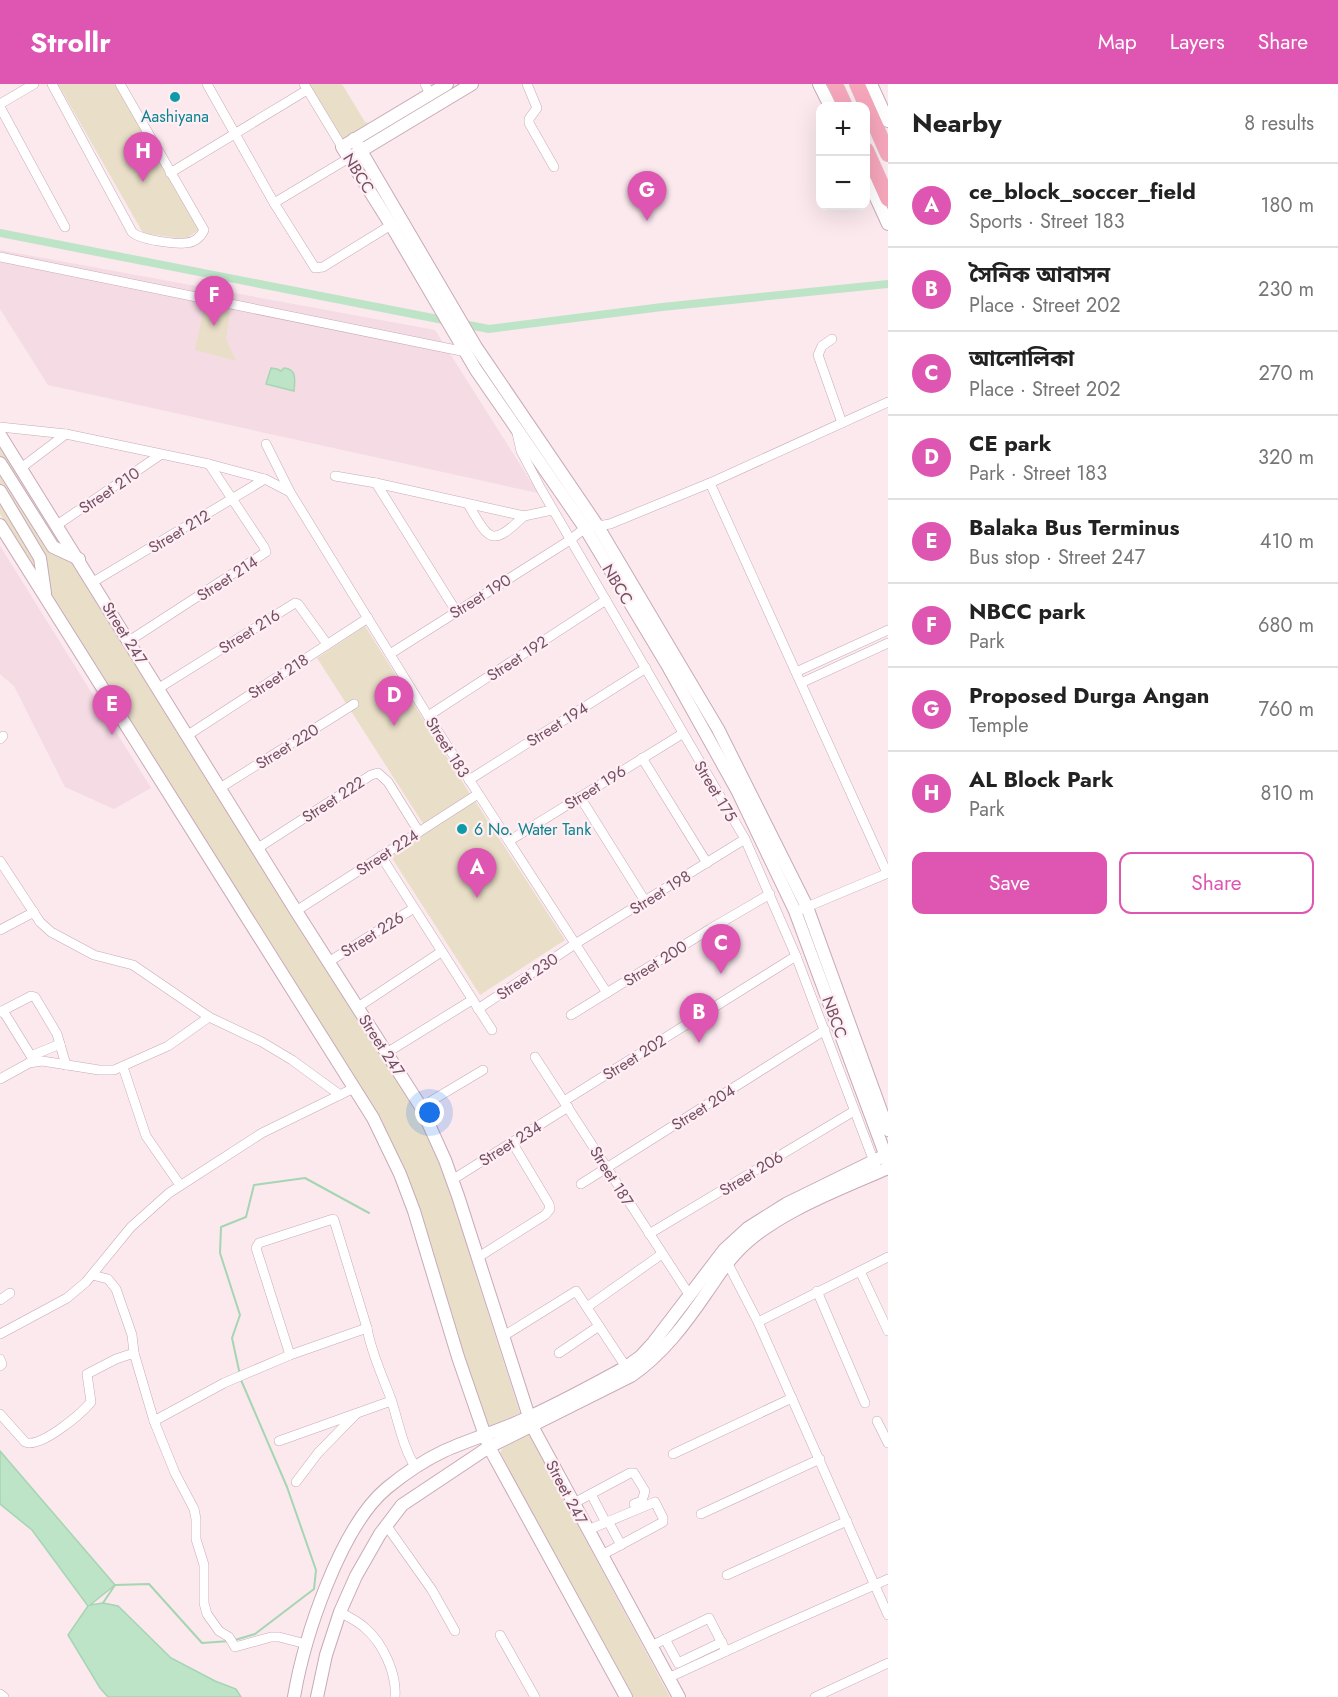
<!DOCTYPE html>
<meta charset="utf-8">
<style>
:root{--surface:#fff;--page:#f2f2f2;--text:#222;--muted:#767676;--line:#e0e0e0;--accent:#de56b1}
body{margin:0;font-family:Jost,"Noto Sans Bengali",sans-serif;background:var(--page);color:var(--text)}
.controls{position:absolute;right:18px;top:18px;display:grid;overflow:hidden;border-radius:12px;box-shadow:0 6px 24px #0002}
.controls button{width:54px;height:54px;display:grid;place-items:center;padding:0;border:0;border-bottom:2px solid var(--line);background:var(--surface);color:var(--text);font:30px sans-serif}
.you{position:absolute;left:430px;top:1029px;width:21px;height:21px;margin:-15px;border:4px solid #fff;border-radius:50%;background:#1a73e8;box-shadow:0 0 0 9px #1a73e833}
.badge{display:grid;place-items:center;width:39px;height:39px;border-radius:50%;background:var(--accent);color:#fff;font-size:20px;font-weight:700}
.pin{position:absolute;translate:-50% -50px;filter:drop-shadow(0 2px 3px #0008)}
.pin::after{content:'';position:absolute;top:32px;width:21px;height:18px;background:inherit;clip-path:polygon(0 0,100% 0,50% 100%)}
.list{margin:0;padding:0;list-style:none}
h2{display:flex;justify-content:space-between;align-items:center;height:78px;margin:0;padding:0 24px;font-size:26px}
h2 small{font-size:20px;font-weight:400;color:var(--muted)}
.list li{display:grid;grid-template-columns:39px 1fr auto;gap:18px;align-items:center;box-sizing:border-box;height:84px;padding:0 24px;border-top:2px solid var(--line)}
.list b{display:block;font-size:22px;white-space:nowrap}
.list p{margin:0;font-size:20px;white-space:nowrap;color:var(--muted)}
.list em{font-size:20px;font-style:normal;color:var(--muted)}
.actions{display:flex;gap:12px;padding:18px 24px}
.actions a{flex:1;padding:14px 0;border:2px solid var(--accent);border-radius:12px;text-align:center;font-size:21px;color:var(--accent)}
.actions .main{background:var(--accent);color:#fff}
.map{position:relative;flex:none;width:888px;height:1613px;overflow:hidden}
header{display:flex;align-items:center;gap:36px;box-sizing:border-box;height:84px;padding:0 30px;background:var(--accent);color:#fff}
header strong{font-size:28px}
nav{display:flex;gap:33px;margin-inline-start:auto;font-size:21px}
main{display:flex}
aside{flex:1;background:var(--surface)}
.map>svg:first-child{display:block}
</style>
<header>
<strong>Strollr</strong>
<nav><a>Map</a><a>Layers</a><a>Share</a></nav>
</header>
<main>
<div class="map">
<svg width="888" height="1613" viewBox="0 0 888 1613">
<rect width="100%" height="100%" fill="#fbe9ee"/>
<g fill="#f5dbe3">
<polygon points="0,166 435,246 538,409 48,301 0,225"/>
<polygon points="0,462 151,704 114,725 65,703 14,602 0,590"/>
</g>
<g fill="#e9dfc8">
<polygon points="58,0 118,0 199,146 185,155 143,149"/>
<polygon points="309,0 342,0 365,38 372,40 343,61"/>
<polygon points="205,220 230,228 226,255 236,277 195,266"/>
<polygon points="0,360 395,993 422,1038 444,1092 462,1141 475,1188 520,1329 489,1343 390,1057 367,1013 0,430"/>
<polygon points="365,542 470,710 424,741 317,574"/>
<polygon points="475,717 565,856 480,911 390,771"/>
<polygon points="529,1350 670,1613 632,1613 510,1388 500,1369 503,1364"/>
</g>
<g fill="#bee4c8" stroke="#a5d5b2" stroke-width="1.5">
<path d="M271,284L277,285L281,287L284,284C297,285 295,296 294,307L266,300Z"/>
<polygon points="0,1367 115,1501 90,1521 103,1519 118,1522 171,1574 215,1597 236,1605 241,1613 108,1613 100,1604 68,1551 88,1522 32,1446 0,1420"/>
</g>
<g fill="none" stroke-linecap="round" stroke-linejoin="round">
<g stroke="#a5d5b2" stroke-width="2">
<polyline points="240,1291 232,1254 240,1231 220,1169 221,1143 246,1133 254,1101 305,1094 369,1129"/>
<polyline points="103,1519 115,1501 149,1500 202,1559 230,1557"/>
<polyline points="235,1556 255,1550 314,1505 316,1486 287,1403 241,1296"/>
</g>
<polyline stroke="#bee4c8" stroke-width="8" points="0,149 489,245 662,223 888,200"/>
<g stroke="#c8aab8" stroke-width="10">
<g id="minor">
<path d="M52,0L132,148C140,156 174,160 185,159C194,159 201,153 204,146L120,0"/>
<polyline points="207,0 274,119 315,184 323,183 391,141"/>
<polyline points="304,0 342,63"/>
<polyline points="425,0 430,10"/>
<polyline points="527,0 537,24 529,35 529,39 554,83"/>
<polyline points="0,20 34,0"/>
<polyline points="0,23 65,143"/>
<polyline points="170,89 307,6"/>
<polyline points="274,119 349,74"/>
<polyline points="0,173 466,268"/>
<polyline points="832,255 822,262 818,271 842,339"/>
<polyline points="0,343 66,350 209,380 265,395 290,408 428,632 607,909"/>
<polyline points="517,349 521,367 541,405 745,755 796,872 876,1083"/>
<polyline points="266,360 290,408"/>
<polyline points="21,384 66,350"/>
<polyline points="335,392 376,399 524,432 552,426"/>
<polyline points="376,399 456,527"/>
<polyline points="710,399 887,789"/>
<path d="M468,420C489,456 491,464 524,432"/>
<polyline points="57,441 160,371"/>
<polyline points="93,498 265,395"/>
<polyline points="129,557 266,468 264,463 209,380"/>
<polyline points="390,570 570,456 585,444 610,440 710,399 888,318"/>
<polyline points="796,588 888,546"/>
<polyline points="801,599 888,559"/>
<polyline points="159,604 295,519 298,520 327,560"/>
<polyline points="428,632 606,516"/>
<polyline points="188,651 368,534"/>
<polyline points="0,655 3,652"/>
<polyline points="642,674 707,779"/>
<polyline points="469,696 646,584"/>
<polyline points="220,704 354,620"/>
<polyline points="580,713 645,817"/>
<polyline points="509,757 682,650"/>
<polyline points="258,764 371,691 378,689 388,698 419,748"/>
<polyline points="381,772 492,946"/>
<polyline points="0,777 40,838 51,848 94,871 133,881 209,933 262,958 292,976 340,1011"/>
<polyline points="802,825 888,789"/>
<polyline points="296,827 478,710"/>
<polyline points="0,846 34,828"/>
<polyline points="330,877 414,824"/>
<polyline points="358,923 441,868"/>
<polyline points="478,925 575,860 745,755"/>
<polyline points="0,927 5,930 31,972 60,960"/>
<polyline points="2,927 31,912 35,913 57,950 66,981"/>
<polyline points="571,931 710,845 770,810"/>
<polyline points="388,968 472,916"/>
<polyline points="535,973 690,1212"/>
<polyline points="123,983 146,1052 180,1101"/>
<polyline points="0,995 29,979 42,977 99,986 114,986 168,962 209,933"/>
<polyline points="564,1017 796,872"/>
<polyline points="421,1023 483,986"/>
<polyline points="452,1096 568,1023"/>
<polyline points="581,1100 825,946"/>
<polyline points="649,1150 854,1027"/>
<polyline points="477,1174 545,1131 550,1125 549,1120 512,1058"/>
<polyline points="727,1178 758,1238 888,1531"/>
<polyline points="860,1187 888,1247"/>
<polyline points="92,1191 108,1195 116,1205 132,1251 134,1269 154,1337 175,1389 194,1425 196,1435 196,1455 204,1481 204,1519 207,1530 219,1547 229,1553 235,1563 271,1553 279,1553 306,1560"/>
<polyline points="817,1207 865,1319"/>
<polyline points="0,1216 10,1209"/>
<polyline points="587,1223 662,1170"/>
<polyline points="758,1238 888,1173"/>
<polyline points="0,1250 67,1214 86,1198 131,1143 169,1109 262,1049 354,1004"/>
<polyline points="502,1253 576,1207 626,1283"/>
<polyline points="559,1269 599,1242"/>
<path d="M290,1271L256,1164L259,1159L333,1135L334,1136L367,1244C371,1268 382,1291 391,1315C399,1339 402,1362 416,1384"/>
<polyline points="0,1275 2,1280 0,1282"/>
<path d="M0,1330L25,1358C40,1365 81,1330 91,1318L87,1290L116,1275L134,1269"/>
<polyline points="154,1337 224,1299 290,1271 367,1244"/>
<polyline points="877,1337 888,1359"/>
<polyline points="279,1357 391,1317"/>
<polyline points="673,1370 792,1314"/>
<polyline points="296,1398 318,1369 356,1330"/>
<polyline points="591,1410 604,1435"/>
<polyline points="574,1419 630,1389 634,1389 645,1407 642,1417 634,1420"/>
<polyline points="701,1430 820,1375"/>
<polyline points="608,1437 621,1461"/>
<polyline points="386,1441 432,1506 455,1547"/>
<polyline points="588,1446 655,1418 663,1434 663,1438 602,1471"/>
<polyline points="727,1491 847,1437"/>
<path d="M340,1528C348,1533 358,1537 365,1544C383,1559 397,1590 395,1613"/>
<polyline points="500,1551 535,1613"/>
<polyline points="665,1555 678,1579 722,1558"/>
<polyline points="651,1562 709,1534 726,1567"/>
<polyline points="668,1594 770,1547 888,1495"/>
<polyline points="0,1610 4,1613"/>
<polyline points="815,1613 888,1579"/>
</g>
</g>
<g stroke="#c8aab8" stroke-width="14">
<g id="tertiary">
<polyline points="447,0 342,63 391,141 476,286 585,444 669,584 737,706 795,827 888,1078"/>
<polyline points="819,0 830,22"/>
<polyline points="871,0 888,37"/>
<polyline points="354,55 476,263 597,441 718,645 807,823 888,1046"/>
<polyline points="354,71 472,0"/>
<polyline points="866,92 888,140"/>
<polyline points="0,351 296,827 421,1023 445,1076 458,1112 532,1342 679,1613"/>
<polyline points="0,379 53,463 79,475"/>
<polyline points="0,407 40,474 45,509"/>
<polyline points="0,441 373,1034 400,1090 414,1127 458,1273 489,1363 626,1613"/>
<path d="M294,1613C304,1554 340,1443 387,1404C404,1390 425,1376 444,1367C468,1356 496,1348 520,1337C557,1321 591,1302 626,1283L640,1273L653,1259L724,1166L748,1144L786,1120L888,1070"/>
<path d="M317,1613L326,1571L340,1528L356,1492L380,1450L402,1421L489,1363L631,1292C662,1271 686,1239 707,1208C717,1194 725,1180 737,1168C772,1130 840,1105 888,1084"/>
</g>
</g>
<g stroke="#d3c6cd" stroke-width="16">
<g id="primary">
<polyline points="835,0 845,22"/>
<polyline points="857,0 888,70"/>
<polyline points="866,66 888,115"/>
</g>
</g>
<use href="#minor" stroke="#fff" stroke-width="9"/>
<use href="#tertiary" stroke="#fff" stroke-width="12"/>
<use href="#primary" stroke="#f6a6bb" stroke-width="15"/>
</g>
<g fill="#0f9aa8" stroke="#feeff4" stroke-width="2">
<circle cx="175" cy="13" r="6"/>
<circle cx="462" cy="745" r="6"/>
</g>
<g text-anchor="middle" stroke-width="4.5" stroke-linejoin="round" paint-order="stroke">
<g font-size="16" fill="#0d838f" stroke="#feeff4">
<text x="175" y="38">Aashiyana</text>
<text x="474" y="751" text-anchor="start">6 No. Water Tank</text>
</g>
<g font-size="16" fill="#754e63" stroke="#feeff4">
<text transform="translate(359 89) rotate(58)" y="6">NBCC</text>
<text transform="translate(109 406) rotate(-34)" y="6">Street 210</text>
<text transform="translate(179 447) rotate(-31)" y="6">Street 212</text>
<text transform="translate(227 494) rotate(-33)" y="6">Street 214</text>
<text transform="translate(618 500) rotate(59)" y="6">NBCC</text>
<text transform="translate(480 512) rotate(-32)" y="6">Street 190</text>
<text transform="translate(249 547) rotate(-32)" y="6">Street 216</text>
<text transform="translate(125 549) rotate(58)" y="6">Street 247</text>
<text transform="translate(517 574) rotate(-33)" y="6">Street 192</text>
<text transform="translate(278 592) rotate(-33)" y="6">Street 218</text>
<text transform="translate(557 640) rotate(-32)" y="6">Street 194</text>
<text transform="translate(287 662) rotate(-32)" y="6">Street 220</text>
<text transform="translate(448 663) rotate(58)" y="6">Street 183</text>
<text transform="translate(595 703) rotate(-32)" y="6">Street 196</text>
<text transform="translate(716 707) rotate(59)" y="6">Street 175</text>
<text transform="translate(333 715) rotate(-33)" y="6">Street 222</text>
<text transform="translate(387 768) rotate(-33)" y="6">Street 224</text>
<text transform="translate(660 808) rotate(-32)" y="6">Street 198</text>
<text transform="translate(372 850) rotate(-32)" y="6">Street 226</text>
<text transform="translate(655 879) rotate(-32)" y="6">Street 200</text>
<text transform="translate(527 892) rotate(-34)" y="6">Street 230</text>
<text transform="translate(835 933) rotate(70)" y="6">NBCC</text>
<text transform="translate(382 961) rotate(57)" y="6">Street 247</text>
<text transform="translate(634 973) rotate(-32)" y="6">Street 202</text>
<text transform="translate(703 1023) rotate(-32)" y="6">Street 204</text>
<text transform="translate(510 1059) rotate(-32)" y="6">Street 234</text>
<text transform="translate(751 1089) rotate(-31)" y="6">Street 206</text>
<text transform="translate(612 1092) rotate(58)" y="6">Street 187</text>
<text transform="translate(567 1408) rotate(62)" y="6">Street 247</text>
</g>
</g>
</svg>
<div class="controls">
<button>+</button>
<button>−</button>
</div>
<div class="you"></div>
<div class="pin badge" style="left:477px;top:814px">A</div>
<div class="pin badge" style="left:699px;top:959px">B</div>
<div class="pin badge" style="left:721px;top:890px">C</div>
<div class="pin badge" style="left:394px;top:642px">D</div>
<div class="pin badge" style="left:112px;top:651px">E</div>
<div class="pin badge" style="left:214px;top:242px">F</div>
<div class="pin badge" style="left:647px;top:137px">G</div>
<div class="pin badge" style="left:143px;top:98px">H</div>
</div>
<aside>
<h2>Nearby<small>8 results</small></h2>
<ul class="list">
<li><span class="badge">A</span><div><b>ce_block_soccer_field</b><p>Sports · Street 183</p></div><em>180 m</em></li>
<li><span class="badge">B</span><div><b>সৈনিক আবাসন</b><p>Place · Street 202</p></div><em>230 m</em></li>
<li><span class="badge">C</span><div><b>আলোলিকা</b><p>Place · Street 202</p></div><em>270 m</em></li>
<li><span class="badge">D</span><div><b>CE park</b><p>Park · Street 183</p></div><em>320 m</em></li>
<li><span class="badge">E</span><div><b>Balaka Bus Terminus</b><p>Bus stop · Street 247</p></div><em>410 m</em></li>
<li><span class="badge">F</span><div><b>NBCC park</b><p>Park</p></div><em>680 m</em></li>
<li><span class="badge">G</span><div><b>Proposed Durga Angan</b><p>Temple</p></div><em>760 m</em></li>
<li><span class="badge">H</span><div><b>AL Block Park</b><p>Park</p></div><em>810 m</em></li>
</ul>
<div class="actions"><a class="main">Save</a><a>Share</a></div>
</aside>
</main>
